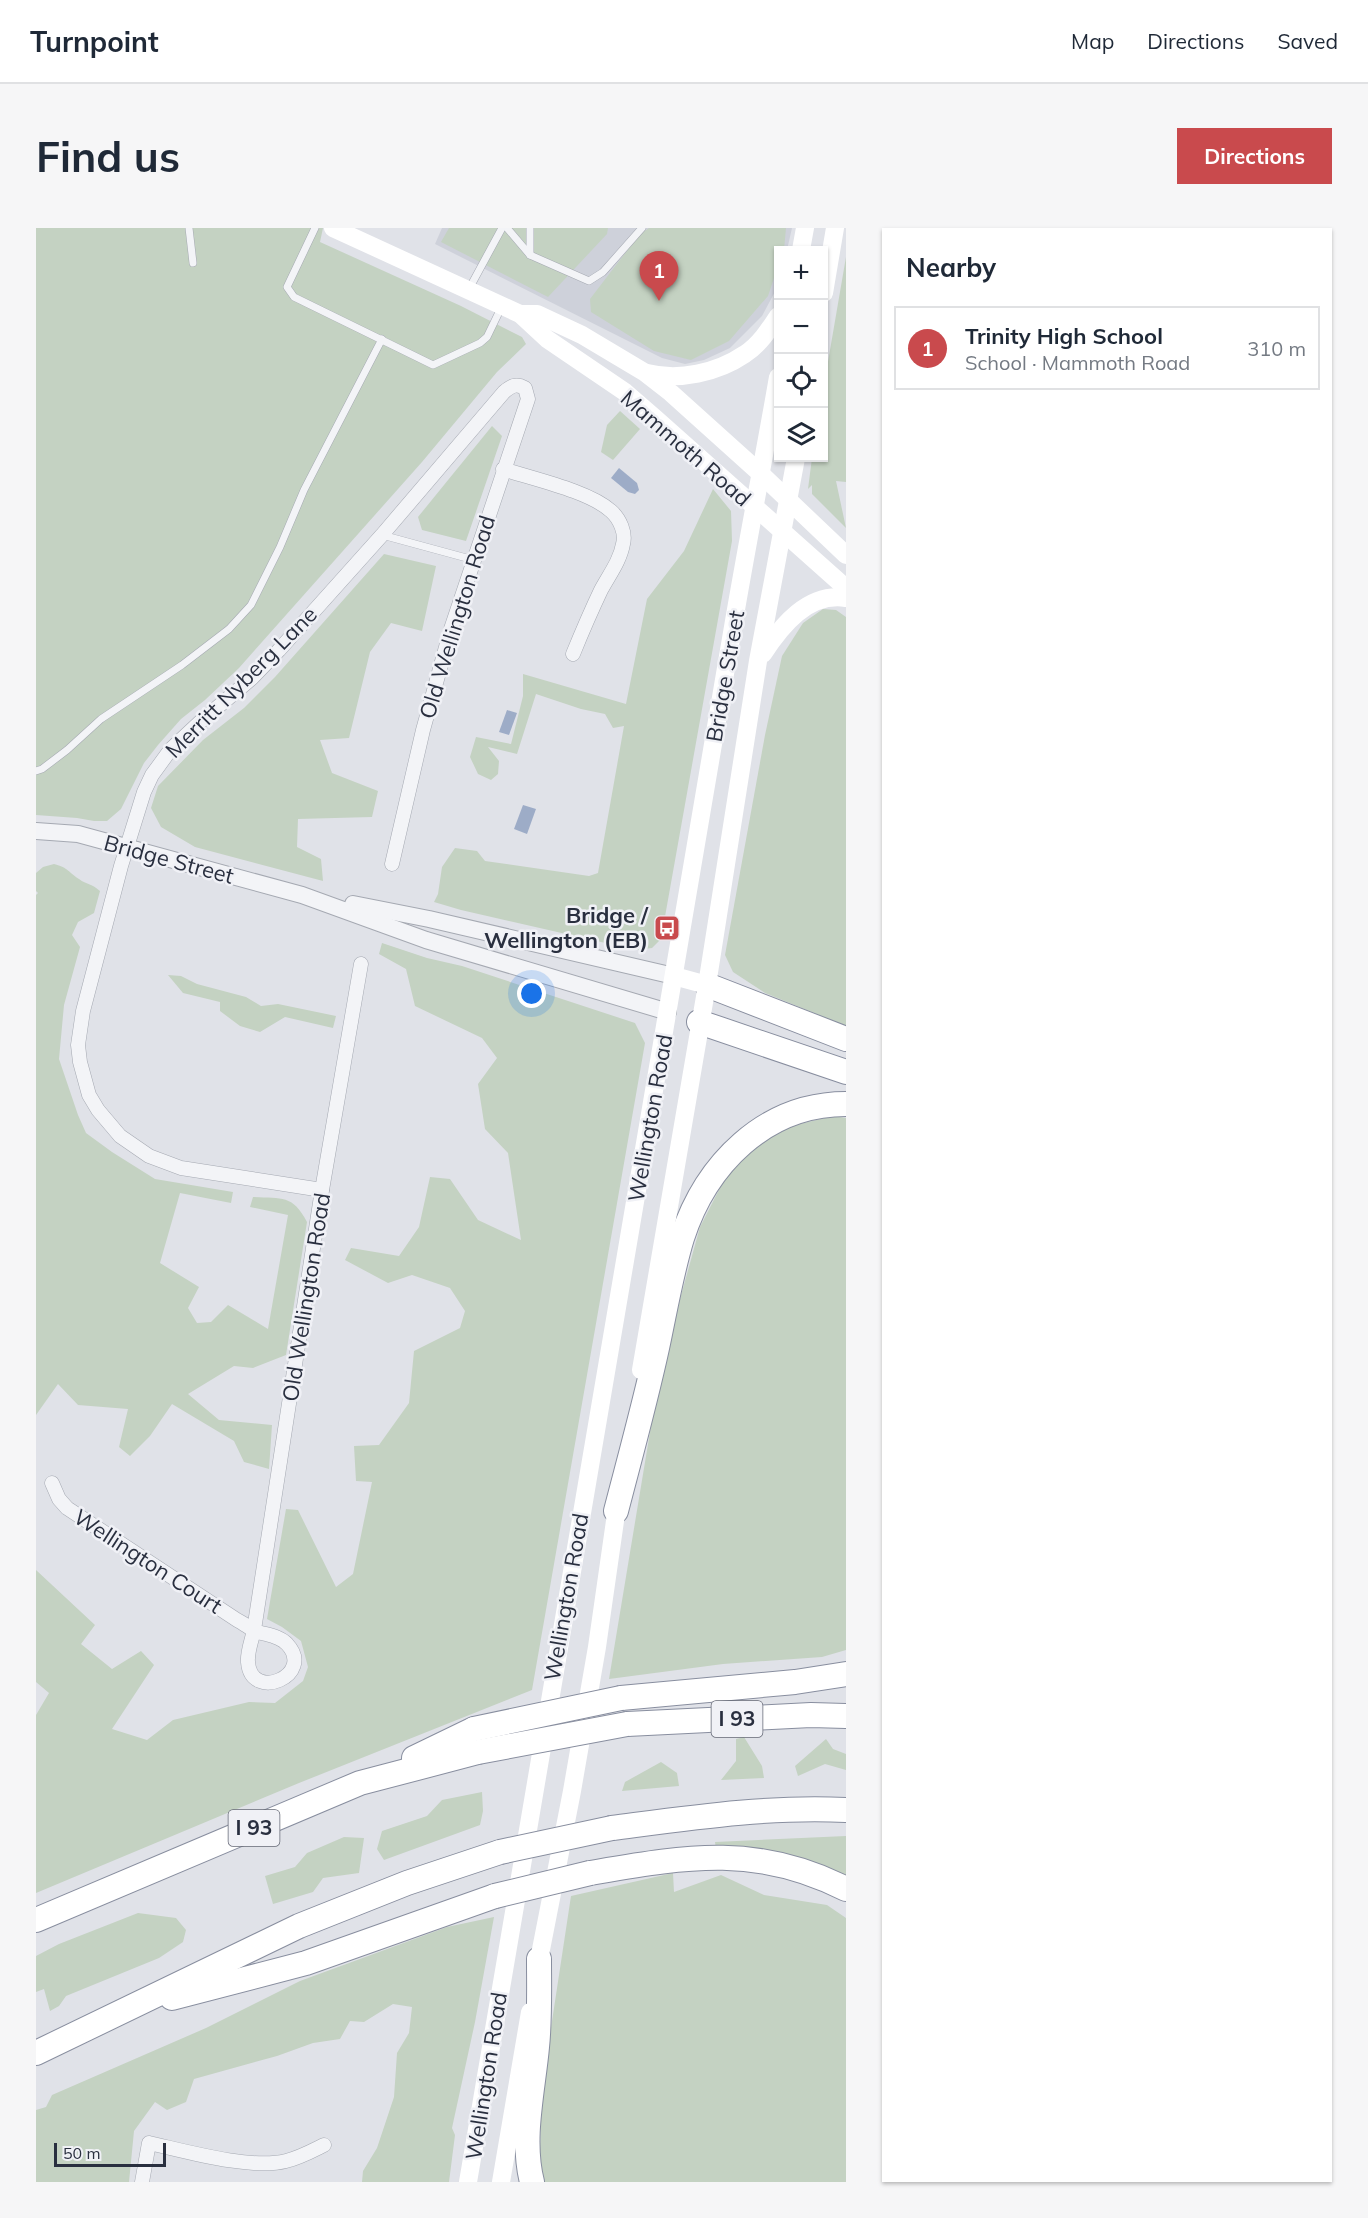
<!DOCTYPE html>
<meta charset="utf-8">
<style>
:root{--surface:#fff;--page:#f6f6f7;--text:#1f2937;--muted:#747a83;--line:#e0e1e3;--accent:#c94a4d}
body{margin:0;font-family:Mulish,sans-serif;background:var(--page);color:var(--text)}
.controls{position:absolute;right:18px;top:18px;display:grid;overflow:hidden;border-radius:0px;box-shadow:0 2px 4px #0004}
.controls button{width:54px;height:54px;display:grid;place-items:center;padding:0;border:0;border-bottom:2px solid var(--line);background:var(--surface);color:var(--text);font:30px sans-serif}
.scale{position:absolute;left:18px;bottom:15px;width:112px;box-sizing:border-box;padding-left:6px;border:3px solid #292f3f;border-top:0;font-size:16px;line-height:21px;white-space:nowrap;color:#292f3f;-webkit-text-stroke:4px #f0f1f6;paint-order:stroke}
.you{position:absolute;left:496px;top:766px;width:21px;height:21px;margin:-15px;border:4px solid #fff;border-radius:50%;background:#1a73e8;box-shadow:0 0 0 9px #1a73e833}
.badge{display:grid;place-items:center;width:39px;height:39px;border-radius:50%;background:var(--accent);color:#fff;font-size:20px;font-weight:700}
.pin{position:absolute;translate:-50% -50px;filter:drop-shadow(0 2px 3px #0008)}
.pin::after{content:'';position:absolute;top:32px;width:21px;height:18px;background:inherit;clip-path:polygon(0 0,100% 0,50% 100%)}
.list{margin:0;padding:0;list-style:none}
h2{display:flex;justify-content:space-between;align-items:center;height:78px;margin:0;padding:0 24px;font-size:26px}
h2 small{font-size:20px;font-weight:400;color:var(--muted)}
.list li{display:grid;grid-template-columns:39px 1fr auto;gap:18px;align-items:center;box-sizing:border-box;height:84px;margin:0 12px 12px;padding:0 12px;border:2px solid var(--line);border-radius:0px}
.list b{display:block;font-size:22px;white-space:nowrap}
.list p{margin:0;font-size:20px;white-space:nowrap;color:var(--muted)}
.list em{font-size:20px;font-style:normal;color:var(--muted)}
.icon{flex:none;width:33px;height:33px;fill:none;stroke:currentColor;stroke-width:2;stroke-linecap:round;stroke-linejoin:round}
.map{position:relative;flex:none;width:810px;height:1954px;overflow:hidden;border-radius:0px}
header{display:flex;align-items:center;gap:36px;box-sizing:border-box;height:84px;padding:0 30px;background:var(--surface);border-bottom:2px solid var(--line)}
header strong{font-size:28px}
nav{display:flex;gap:33px;margin-inline-start:auto;font-size:21px}
.intro{display:flex;align-items:center;justify-content:space-between;box-sizing:border-box;height:144px;padding:0 36px}
h1{margin:0;font-size:42px}
.button{padding:15px 27px;border-radius:0px;background:var(--accent);color:#fff;font-size:21px;font-weight:700}
main{display:flex;gap:36px;padding:0 36px}
aside{flex:1;background:var(--surface);border-radius:0px;box-shadow:0 2px 4px #0004}
.map>svg:first-child{display:block}
</style>
<header>
<strong>Turnpoint</strong>
<nav><a>Map</a><a>Directions</a><a>Saved</a></nav>
</header>
<div class="intro"><h1>Find us</h1><a class="button">Directions</a></div>
<main>
<div class="map">
<svg width="810" height="1954" viewBox="0 0 810 1954">
<rect width="100%" height="100%" fill="#e0e2e8"/>
<polygon fill="#ced1da" points="406,0 756,0 751,22 742,22 742,58 726,88 694,120 668,132 649,136 626,130 399,16"/>
<g fill="#c4d2c2">
<polygon points="0,0 287,0 284,14 425,78 486,109 490,116 461,144 386,234 203,440 169,472 145,491 122,517 108,535 85,581 71,593 58,593 41,590 0,587"/>
<polygon points="413,0 572,0 571,6 512,69 405,14"/>
<polygon points="613,0 750,0 748,22 742,22 742,38 732,68 693,113 655,132 618,123 555,84 554,71 603,7"/>
<polygon points="810,29 810,254 800,253 810,300 776,266 776,257 772,261 776,230 788,230 788,157"/>
<polygon points="584,183 604,201 577,232 565,224 571,197"/>
<polygon points="456,198 466,208 430,313 386,302 382,289"/>
<polygon points="677,261 695,283 696,313 625,711 616,720 600,722 425,682 398,674 402,666 406,639 419,620 441,623 449,633 553,648 562,645 588,498 577,500 569,486 545,481 500,466 481,526 452,519 463,533 462,546 455,552 442,546 434,529 440,509 475,516 487,468 487,446 590,476 611,371 648,323"/>
<polygon points="348,326 400,338 386,403 355,395 334,424 313,510 284,512 296,545 342,563 336,589 262,591 261,619 285,631 287,653 159,619 125,599 115,580 122,558 167,512 208,480 239,449"/>
<polygon points="787,381 800,382 810,389 810,798 729,765 697,744 689,727 729,507 746,428 767,395"/>
<path d="M18,636C33,640 32,644 43,651C51,657 55,655 64,663L58,685L42,694L36,707L44,719L28,777L23,831L42,887L50,905L76,924L119,951L197,964L195,975L144,965L124,1035L163,1059L152,1080L161,1095L175,1094L192,1077L232,1101L252,987L214,979L217,969C246,971 256,966 271,994L250,1127L217,1140L198,1138L152,1166L183,1192L236,1197L233,1241L208,1234L198,1213L136,1176L114,1208L94,1228L83,1219L92,1181L42,1177L22,1156L0,1187V667L2,665L0,663V645L7,639Z"/>
<polygon points="346,715 391,730 426,738 599,795 609,815 496,1462 263,1555 0,1665 0,1487 13,1465 0,1454 0,1342 59,1397 45,1416 76,1441 105,1423 118,1437 76,1501 111,1512 137,1492 213,1474 239,1475 267,1453 272,1439 265,1413 246,1399 231,1391 250,1281 262,1282 300,1359 317,1346 336,1254 320,1253 318,1218 343,1217 373,1175 378,1123 424,1100 429,1083 414,1060 376,1047 352,1055 309,1032 315,1020 363,1028 383,999 394,949 414,951 442,992 485,1012 472,925 449,901 442,856 461,830 446,810 379,778 370,741 343,726"/>
<polygon points="132,747 145,748 161,756 210,769 225,778 242,776 300,788 297,800 249,789 224,804 204,798 184,783 184,774 147,765"/>
<polygon points="797,888 810,890 810,1422 786,1429 687,1436 573,1451 617,1186 644,1071 664,999 690,948 718,918 747,900"/>
<polygon points="708,1509 726,1538 728,1550 685,1552 700,1533 700,1511"/>
<polygon points="790,1511 797,1521 810,1526 810,1542 789,1536 762,1548 759,1538"/>
<polygon points="625,1534 641,1545 643,1558 586,1563 589,1554"/>
<polygon points="446,1564 447,1583 444,1597 348,1632 341,1621 346,1603 391,1588 406,1572"/>
<polygon points="810,1608 810,1655 680,1622 679,1614"/>
<polygon points="308,1609 328,1610 323,1645 287,1650 277,1664 237,1676 229,1648 259,1639 271,1625"/>
<polygon points="637,1645 638,1664 685,1647 728,1667 791,1677 810,1690 810,1954 503,1954 506,1859 535,1668"/>
<polygon points="102,1685 140,1690 150,1702 147,1714 123,1730 30,1768 23,1778 14,1783 8,1761 0,1764 0,1728 23,1716"/>
<polygon points="458,1689 439,1794 416,1900 419,1907 413,1954 326,1954 327,1943 341,1920 358,1869 361,1825 373,1805 376,1779 357,1776 328,1794 314,1793 304,1811 277,1815 241,1828 158,1851 150,1874 131,1882 119,1874 98,1903 93,1954 0,1954 0,1882 10,1879 16,1867 170,1800 264,1753 411,1699"/>
</g>
<g fill="#9dacc7">
<polygon points="583,240 601,255 603,262 599,266 592,264 575,250"/>
<polygon points="471,482 481,485 473,507 463,504"/>
<polygon points="487,577 500,581 491,606 478,601"/>
</g>
<g fill="none" stroke-linecap="round" stroke-linejoin="round">
<g stroke="#a5a9b2" stroke-width="8">
<g id="service">
<polyline points="153,0 157,35"/>
<polyline points="279,0 251,59 258,69 397,137 444,115 451,109 466,78"/>
<polyline points="471,0 494,27 553,53 567,44 606,0"/>
<polyline points="494,0 494,27"/>
<polyline points="433,61 466,0"/>
<polyline points="346,307 438,332"/>
<polyline points="0,543 6,541 31,522 65,491 146,437 193,401 215,377 244,319 268,262 346,111"/>
</g>
</g>
<g stroke="#a5a9b2" stroke-width="15">
<g id="minor">
<path d="M467,241C497,251 553,263 575,283C584,291 590,305 587,316C584,333 573,347 565,362C555,383 546,404 537,426"/>
<path d="M286,962L145,940L113,928L84,908L62,882L53,867L44,834L42,817L47,783L85,638L108,564L116,547L135,521L164,494L216,450L243,422L346,307L468,164C475,158 480,155 489,160L492,171L415,401L387,502L356,636"/>
<path d="M16,1255L23,1271L31,1280L201,1392C207,1395 212,1399 217,1402C228,1407 243,1407 251,1416C280,1447 215,1475 212,1434C211,1424 216,1412 218,1402L286,962L325,736"/>
<path d="M106,1954L113,1915C149,1923 215,1942 250,1933C263,1930 276,1923 288,1917"/>
</g>
</g>
<g stroke="#a5a9b2" stroke-width="18">
<g id="tertiary">
<polyline points="0,603 42,606 266,667 390,712 632,784"/>
<polyline points="317,676 393,691 638,748"/>
</g>
</g>
<g stroke="#888e9f" stroke-width="26">
<g id="motorway">
<polyline points="671,757 810,811"/>
<polyline points="663,794 810,844"/>
<path d="M580,1283C594,1229 609,1175 621,1120C629,1083 635,1046 646,1010C670,936 729,876 810,876"/>
<polyline points="585,1470 759,1454 810,1446"/>
<polyline points="591,1496 775,1487 810,1488"/>
<polyline points="378,1530 438,1501"/>
<path d="M576,1600C653,1590 732,1578 810,1582"/>
<path d="M554,1645C648,1629 720,1615 810,1661"/>
<polyline points="0,1692 324,1555 442,1524"/>
<polyline points="136,1770 270,1735 459,1668"/>
<polyline points="0,1825 263,1698 371,1655 464,1624"/>
<path d="M496,1954C485,1911 497,1863 501,1819C504,1790 503,1760 503,1731"/>
</g>
</g>
<use href="#service" stroke="#f3f4f7" stroke-width="7"/>
<use href="#minor" stroke="#f3f4f7" stroke-width="14"/>
<use href="#tertiary" stroke="#f3f4f7" stroke-width="16"/>
<g stroke="#fff" stroke-width="18">
<polyline points="297,0 484,86 511,111 589,164 619,190 810,360"/>
<polyline points="765,22 769,0"/>
<polyline points="788,65 799,0"/>
<polyline points="484,86 501,86 546,107 608,144 635,165 725,246 810,327"/>
<path d="M611,145C643,153 681,145 709,126C723,117 733,102 742,88"/>
<path d="M727,426C745,398 772,364 810,370"/>
<polyline points="638,748 671,757"/>
<polyline points="605,1142 671,757 722,433 760,230"/>
<polyline points="501,1742 536,1563 561,1419 582,1272"/>
<path d="M432,1954C519,1433 609,913 698,393C712,311 728,230 742,149"/>
<polyline points="465,1954 494,1784"/>
</g>
<use href="#motorway" stroke="#fff" stroke-width="24"/>
<g stroke="#888e9f" stroke-width="26" stroke-linecap="butt">
<g id="motorway-bridge">
<polyline points="438,1501 585,1470"/>
<polyline points="442,1524 591,1496"/>
<polyline points="464,1624 576,1600"/>
<polyline points="459,1668 554,1645"/>
</g>
</g>
<use href="#motorway-bridge" stroke="#fff" stroke-width="24"/>
</g>
<defs>
<g id="bus-square" transform="scale(1.35)"><rect x="-9" y="-9" width="18" height="18" rx="4" fill="#c94a4d" stroke="#f0f1f6"/><path d="M-5-6H5V4H4V6H2V4H-2V6H-4V4H-5ZM-3.5-4V0h7V-4ZM-3.5 1.2v1.5H-2V1.2ZM2 1.2v1.5H3.5V1.2Z" fill="#fff"/></g>
</defs>
<g fill-rule="evenodd">
<use href="#bus-square" x="631" y="700"/>
</g>
<g text-anchor="middle" stroke-width="5" stroke-linejoin="round" paint-order="stroke">
<g fill="#f0f1f6" stroke="#656976" stroke-width="1.5">
<rect x="675.5" y="1473" width="51" height="36" rx="4.5"/>
<rect x="192.5" y="1582" width="51" height="36" rx="4.5"/>
</g>
<g font-size="21" font-weight="bold" fill="#292f3f">
<text x="701" y="1498">I 93</text>
<text x="218" y="1607">I 93</text>
</g>
<g font-size="22" fill="#292f3f" stroke="#f0f1f6">
<text transform="translate(650 220) rotate(41)" y="8">Mammoth Road</text>
<text transform="translate(421 389) rotate(-73)" y="8">Old Wellington Road</text>
<text transform="translate(689 448) rotate(-80)" y="8">Bridge Street</text>
<text transform="translate(205 454) rotate(-45)" y="8">Merritt Nyberg Lane</text>
<text transform="translate(133 631) rotate(15)" y="8">Bridge Street</text>
<text transform="translate(614 890) rotate(-80)" y="8">Wellington Road</text>
<text transform="translate(270 1069) rotate(-81)" y="8">Old Wellington Road</text>
<text transform="translate(112 1333) rotate(33)" y="8">Wellington Court</text>
<text transform="translate(530 1369) rotate(-80)" y="8">Wellington Road</text>
<text transform="translate(450 1848) rotate(-81)" y="8">Wellington Road</text>
</g>
<g font-size="22" font-weight="bold" fill="#292f3f" stroke="#f0f1f6" text-anchor="end">
<text x="612" y="695">Bridge /<tspan x="612" dy="25">Wellington (EB)</tspan></text>
</g>
</g>
</svg>
<div class="controls">
<button>+</button>
<button>−</button>
<button><svg class="icon" aria-label="locate" viewBox="0 0 24 24"><circle cx="12" cy="12" r="6"/><path d="M12 2v4M12 18v4M2 12h4M18 12h4"/></svg></button>
<button><svg class="icon" aria-label="layers" viewBox="0 0 24 24"><path d="M12 4l9 5-9 5-9-5zM3 14l9 5 9-5"/></svg></button>
</div>
<div class="scale">50 m</div>
<div class="you"></div>
<div class="pin badge" style="left:623px;top:73px">1</div>
</div>
<aside>
<h2>Nearby<small></small></h2>
<ul class="list">
<li><span class="badge">1</span><div><b>Trinity High School</b><p>School · Mammoth Road</p></div><em>310 m</em></li>
</ul>
</aside>
</main>
